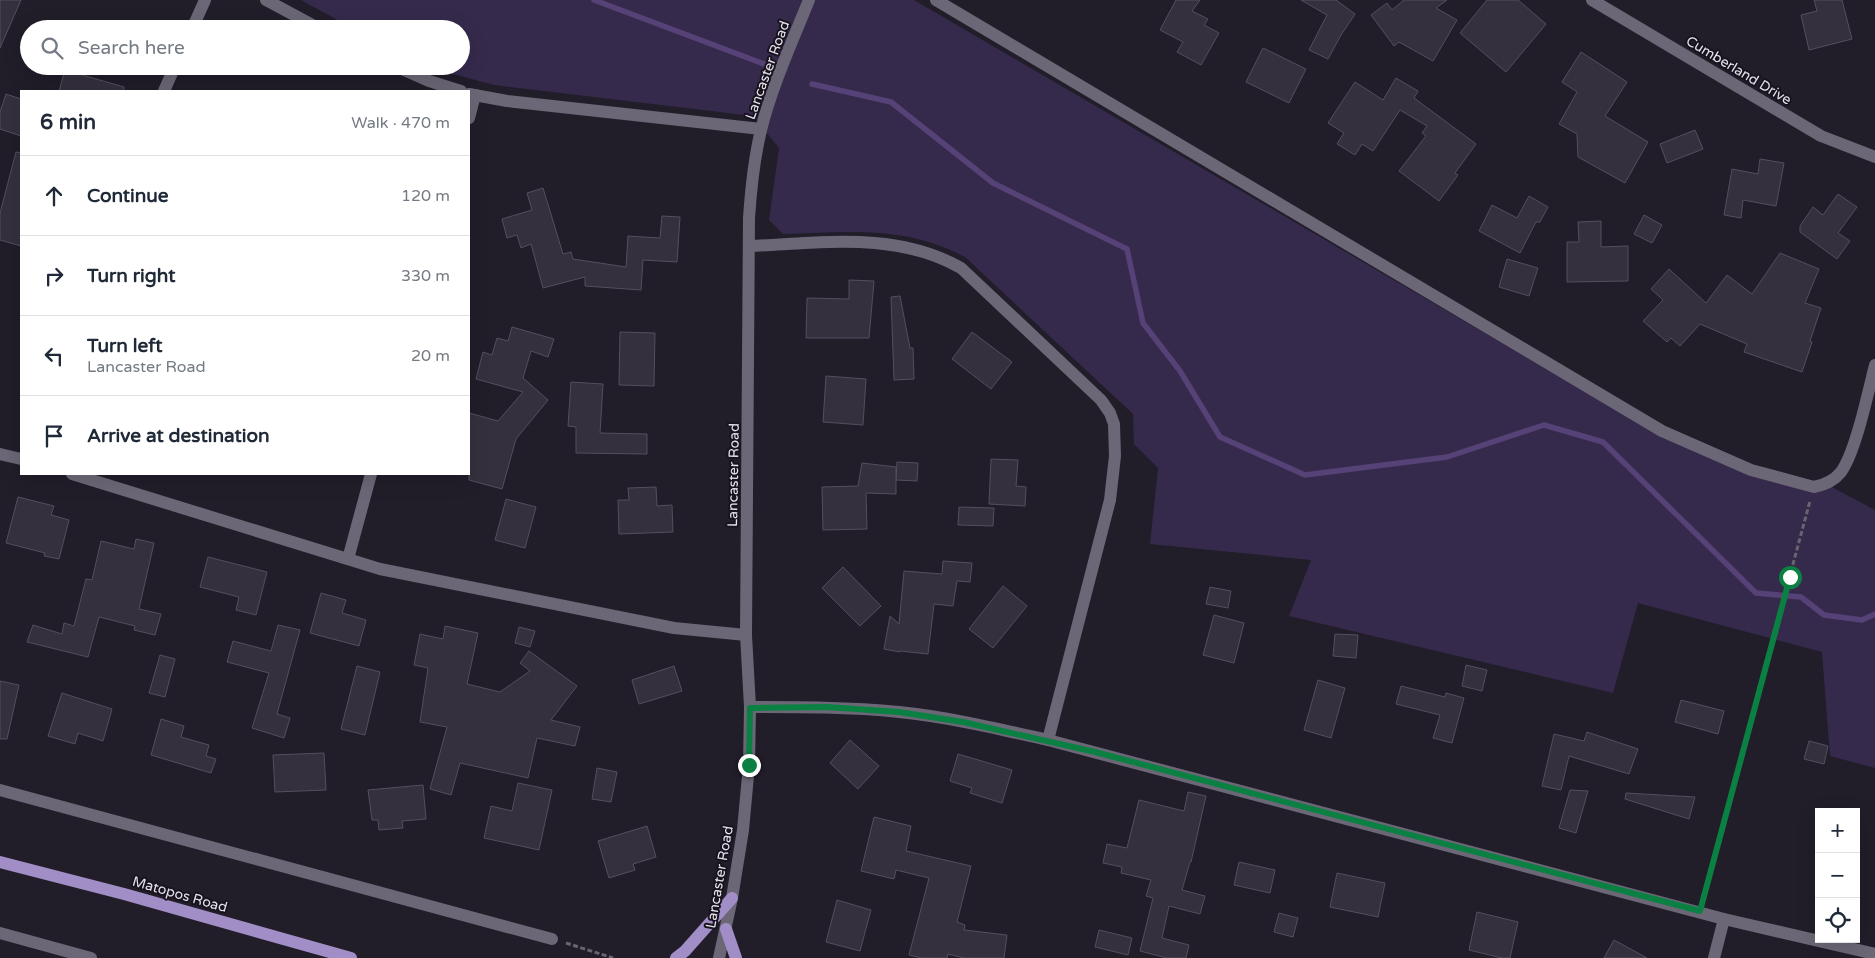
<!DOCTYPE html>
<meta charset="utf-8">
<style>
:root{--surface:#fff;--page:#f6f6f7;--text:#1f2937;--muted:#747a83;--line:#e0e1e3}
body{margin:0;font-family:"Varela Round",sans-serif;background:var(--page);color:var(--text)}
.controls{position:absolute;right:15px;bottom:15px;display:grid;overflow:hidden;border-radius:0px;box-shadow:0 5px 20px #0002}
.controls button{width:45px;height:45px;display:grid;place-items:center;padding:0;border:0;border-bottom:1px solid var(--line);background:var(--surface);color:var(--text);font:25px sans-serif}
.stop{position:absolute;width:15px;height:15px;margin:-11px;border:4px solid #0b8043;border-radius:50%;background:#fff}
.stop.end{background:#0b8043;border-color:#fff;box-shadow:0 1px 5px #0008}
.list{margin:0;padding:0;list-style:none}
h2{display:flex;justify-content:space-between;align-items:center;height:65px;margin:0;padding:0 20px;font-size:21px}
h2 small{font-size:16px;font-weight:400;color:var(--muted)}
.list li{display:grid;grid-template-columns:32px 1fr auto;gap:15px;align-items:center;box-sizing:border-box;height:80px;padding:0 20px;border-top:1px solid var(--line)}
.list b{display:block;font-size:19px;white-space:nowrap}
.list p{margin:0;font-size:16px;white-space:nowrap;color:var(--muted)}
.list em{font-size:16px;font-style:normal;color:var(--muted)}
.icon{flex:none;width:28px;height:28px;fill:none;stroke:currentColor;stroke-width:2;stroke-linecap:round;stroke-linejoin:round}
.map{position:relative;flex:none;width:1875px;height:958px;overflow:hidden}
.search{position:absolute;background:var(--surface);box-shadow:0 5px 20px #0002;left:20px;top:20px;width:450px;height:55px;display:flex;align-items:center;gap:12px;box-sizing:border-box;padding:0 18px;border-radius:28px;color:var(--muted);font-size:19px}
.panel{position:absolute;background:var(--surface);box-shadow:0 5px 20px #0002;left:20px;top:90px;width:450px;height:385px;border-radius:0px}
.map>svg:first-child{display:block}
</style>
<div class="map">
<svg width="1875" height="958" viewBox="0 0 1875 958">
<rect width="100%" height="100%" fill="#211d29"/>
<path fill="#362a4c" d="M301,0H914L1661,436L1751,476L1830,486L1875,510V768L1830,756L1822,652L1638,603L1613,693L1289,616L1311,560L1150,544L1158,468L1134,444L1133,414L965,257C905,225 849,232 783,234L769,220L779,148L753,116L494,85L438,70L431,66H461V29H354Z"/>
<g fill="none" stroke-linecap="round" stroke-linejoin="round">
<g stroke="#564276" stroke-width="5.5">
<polyline points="594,0 764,64"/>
<polyline points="812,84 891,102 993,183 1127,249 1143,323 1180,371 1220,437 1305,475 1447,457 1544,425 1603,442 1756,593 1801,597 1824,615 1862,620 1875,614"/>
</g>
</g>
<g fill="#35303e" stroke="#544f5e">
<polygon points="0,0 21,0 0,48"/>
<polygon points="1176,0 1200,0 1192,11 1208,19 1204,25 1219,33 1201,65 1177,52 1183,42 1160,30"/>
<polygon points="1301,0 1336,0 1355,14 1341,35 1328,59 1309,50 1327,15"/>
<polygon points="1404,0 1447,0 1436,8 1457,20 1433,61 1399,42 1394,46 1371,15 1387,3 1392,10"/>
<polygon points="1487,0 1518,0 1546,24 1506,72 1460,33"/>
<polygon points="1814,0 1842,0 1852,39 1809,50 1801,15 1817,11"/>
<polygon points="1263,48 1306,69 1289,103 1246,82"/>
<polygon points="1581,52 1627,82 1605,116 1648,142 1625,183 1578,157 1577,134 1559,124 1577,92 1562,82"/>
<polygon points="65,70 124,87 124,91 59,91"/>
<polygon points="1396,78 1418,91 1414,98 1476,144 1455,173 1458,175 1439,201 1399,171 1426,136 1422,133 1427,126 1400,110 1373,151 1362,144 1355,155 1337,144 1344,133 1328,123 1355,82 1383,100"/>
<polygon points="6,94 21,99 21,136 0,129 0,112"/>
<polygon points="1695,130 1703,149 1667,163 1660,144"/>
<polygon points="16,152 21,153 21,246 0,240 0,213"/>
<polygon points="1760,159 1784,163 1776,206 1743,200 1741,218 1724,215 1732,169 1758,174"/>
<polygon points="543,188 563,254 571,252 573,259 626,267 628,236 660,238 662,216 680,217 677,262 643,260 641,290 585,286 585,277 543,288 531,244 521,248 517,235 507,238 502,219 532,210 527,193"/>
<polygon points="1838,194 1857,207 1838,233 1850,241 1837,259 1800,232 1800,226 1813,207 1823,215"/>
<polygon points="1529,196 1548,207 1540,222 1536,222 1520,253 1479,231 1492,205 1517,218"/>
<polygon points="1644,215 1662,225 1652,243 1634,234"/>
<polygon points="1601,221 1601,247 1628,246 1628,281 1567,282 1567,242 1579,242 1578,222"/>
<polygon points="1780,253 1819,269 1805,303 1821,308 1810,341 1812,342 1802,372 1744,352 1747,344 1700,324 1680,346 1671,338 1667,342 1643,321 1663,300 1651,289 1669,269 1706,303 1727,275 1752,294"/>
<polygon points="1507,259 1538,268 1529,296 1499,287"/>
<polygon points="849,280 874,281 869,338 806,338 807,298 849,299"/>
<polygon points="900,296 910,348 913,348 914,379 894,380 891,297"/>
<polygon points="512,327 554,339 548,357 531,351 523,378 548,400 516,439 502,489 469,480 469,413 498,421 523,392 476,379 483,352 492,355 497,338 508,341"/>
<polygon points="620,332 655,333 654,386 619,385"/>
<polygon points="972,332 1012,362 991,389 952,359"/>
<polygon points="826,376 866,379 863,425 823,422"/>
<polygon points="571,382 603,384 600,433 647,434 647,454 576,453 576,427 568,426"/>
<polygon points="991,459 1018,460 1016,486 1026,487 1025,506 989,504"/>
<polygon points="897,462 918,463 917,481 896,480"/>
<polygon points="862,463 896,467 896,494 866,493 867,529 823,530 822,487 858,486"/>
<polygon points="656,487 657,506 672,505 673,532 619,534 618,500 629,500 628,488"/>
<polygon points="18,497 54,506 51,515 69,520 59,559 44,556 45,553 6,543"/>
<polygon points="506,499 536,507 525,548 495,540"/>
<polygon points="959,507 994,508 993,526 958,525"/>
<polygon points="136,539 154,543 139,609 161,614 155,635 134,630 135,626 99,617 88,657 27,642 33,625 62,634 64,623 74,626 86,579 92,580 101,541 134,549"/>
<polygon points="208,557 267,572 256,615 236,610 239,597 200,587"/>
<polygon points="943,561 972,563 970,582 957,581 953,606 934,604 928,654 900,651 900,652 884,649 890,616 899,624 904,571 942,574"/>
<polygon points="843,567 881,606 860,626 822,588"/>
<polygon points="1003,586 1027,606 993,648 969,629"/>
<polygon points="1210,587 1231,591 1228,608 1206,604"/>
<polygon points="321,593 346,600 342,613 366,620 359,646 310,633"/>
<polygon points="1214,615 1244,623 1234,663 1203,655"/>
<polygon points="278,625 300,630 277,714 290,718 284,738 252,728 269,673 227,662 233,641 271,651"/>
<polygon points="445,626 478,633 467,684 500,692 530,671 520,663 529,651 577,686 551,720 580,727 575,746 537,738 528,778 460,763 451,795 430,789 447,727 420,722 428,668 414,665 420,634 443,639"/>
<polygon points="519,627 535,631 530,647 515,643"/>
<polygon points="1335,634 1358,635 1356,658 1333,656"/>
<polygon points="160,655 175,659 165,697 149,693"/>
<polygon points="1466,665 1487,670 1482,691 1462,686"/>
<polygon points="357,666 380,672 365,735 341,729"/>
<polygon points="674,666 682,691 639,704 632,680"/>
<polygon points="1318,680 1345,688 1331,738 1304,730"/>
<polygon points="0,681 19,685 7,739 0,739"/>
<polygon points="1401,686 1445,697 1446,693 1464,698 1452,743 1433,738 1440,715 1396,704"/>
<polygon points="62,693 112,709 103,741 78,733 75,744 48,736"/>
<polygon points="1681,700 1724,711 1718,734 1675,722"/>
<polygon points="161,719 184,726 181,737 209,745 206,756 216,759 211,773 151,755"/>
<polygon points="1587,732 1638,749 1629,774 1569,756 1561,790 1542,786 1554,734 1584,741"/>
<polygon points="850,740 879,766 858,789 830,763"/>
<polygon points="1809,741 1828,746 1824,764 1804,759"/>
<polygon points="324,753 326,790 275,792 273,755"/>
<polygon points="958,754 1012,770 1002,803 970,793 972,788 950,781"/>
<polygon points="597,768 617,772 611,802 592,799"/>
<polygon points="518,783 552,790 539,850 484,838 491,806 512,811"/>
<polygon points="423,785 426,819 402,821 403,828 379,830 378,820 372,820 368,790"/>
<polygon points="1570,790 1588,791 1576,833 1559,828"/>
<polygon points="1188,792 1206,796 1191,862 1190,862 1182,890 1205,896 1200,914 1169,906 1162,938 1189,945 1186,958 1167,958 1140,951 1153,898 1146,896 1151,880 1121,873 1122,867 1103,863 1107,844 1127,848 1139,800 1184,811"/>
<polygon points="1626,793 1695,797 1689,819 1625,799"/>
<polygon points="874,817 911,826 906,851 971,866 957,922 965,925 964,930 1007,935 1004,958 964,958 948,954 947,958 922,958 909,955 929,878 896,870 894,879 861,871"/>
<polygon points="647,826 656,857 633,864 635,870 609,878 598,841"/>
<polygon points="1239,862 1275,870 1270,893 1234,885"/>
<polygon points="1337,873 1385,883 1378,917 1330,907"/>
<polygon points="837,900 871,910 860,951 826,942"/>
<polygon points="1477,912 1518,922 1510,958 1502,958 1469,950"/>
<polygon points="1279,913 1298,918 1293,937 1274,932"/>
<polygon points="1099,930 1132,938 1128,955 1095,947"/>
<polygon points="1614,940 1647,958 1604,958"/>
</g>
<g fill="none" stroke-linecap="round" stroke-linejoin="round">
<g stroke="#696570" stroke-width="3" stroke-dasharray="5 2.5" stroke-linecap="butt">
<polyline points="1703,898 1810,501"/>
<polyline points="566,943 613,958"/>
</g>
<g stroke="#6c6776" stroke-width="12">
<polyline points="266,0 320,29"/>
<path d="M936,0L1662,431L1751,470L1814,487C1824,485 1834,481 1841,472C1856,451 1868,392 1875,365"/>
<polyline points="1592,0 1821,136 1875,157"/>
<polyline points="192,29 205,0"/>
<polyline points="395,66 429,81 461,91"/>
<polyline points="164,91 175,66"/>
<polyline points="469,94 507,101 761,129"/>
<polyline points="469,118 475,95"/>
<path d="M750,246C822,243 896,231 961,268L1101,400L1110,413L1114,424L1115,456L1110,500L1048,740"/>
<polyline points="0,454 21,459"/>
<polyline points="72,474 380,569 674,628 746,635"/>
<polyline points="348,559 371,474"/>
<path d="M750,707C800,707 849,707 899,712C949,717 999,729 1048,740L1724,919L1875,954"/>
<polyline points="0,790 552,939"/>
<polyline points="0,933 91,958"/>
<path d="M719,958L732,898L743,830L749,765L750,707L746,635L749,218C751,188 754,159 761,130C772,86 792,42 809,0"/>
<polyline points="1714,958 1724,919"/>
</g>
<g stroke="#a28ec6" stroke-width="12">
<polyline points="0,862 124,894 351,958"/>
<polyline points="726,929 736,958"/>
<polyline points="676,958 685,951 732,898"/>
</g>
</g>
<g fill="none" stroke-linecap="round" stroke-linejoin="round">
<polyline stroke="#0b8043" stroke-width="6" points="749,765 750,708 827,707 899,712 963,722 1095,752 1700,911 1790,577"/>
</g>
<g text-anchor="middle" stroke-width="4" stroke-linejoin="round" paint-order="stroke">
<g font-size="14" fill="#e6e3ec" stroke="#18131f">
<text transform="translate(767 70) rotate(-70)" y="5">Lancaster Road</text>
<text transform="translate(1739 70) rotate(31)" y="5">Cumberland Drive</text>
<text transform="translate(733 475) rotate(-89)" y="5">Lancaster Road</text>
<text transform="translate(719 877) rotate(-80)" y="5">Lancaster Road</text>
<text transform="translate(180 894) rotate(16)" y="5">Matopos Road</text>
</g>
</g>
</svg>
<div class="controls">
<button>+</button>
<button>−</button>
<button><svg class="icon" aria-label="locate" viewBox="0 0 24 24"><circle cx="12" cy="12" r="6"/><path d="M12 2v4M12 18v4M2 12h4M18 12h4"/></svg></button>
</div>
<div class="stop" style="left:1790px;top:577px"></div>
<div class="stop end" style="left:749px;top:765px"></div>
<div class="search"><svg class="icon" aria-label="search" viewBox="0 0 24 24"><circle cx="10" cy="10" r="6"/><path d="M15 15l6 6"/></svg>Search here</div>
<section class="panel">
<h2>6 min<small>Walk · 470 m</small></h2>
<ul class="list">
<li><svg class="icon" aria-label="ahead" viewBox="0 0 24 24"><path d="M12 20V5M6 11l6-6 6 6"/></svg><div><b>Continue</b></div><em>120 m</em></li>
<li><svg class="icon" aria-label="right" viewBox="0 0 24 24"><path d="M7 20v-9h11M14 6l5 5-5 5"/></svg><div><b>Turn right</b></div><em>330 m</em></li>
<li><svg class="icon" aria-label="left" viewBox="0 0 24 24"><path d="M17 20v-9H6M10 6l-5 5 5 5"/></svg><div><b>Turn left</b><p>Lancaster Road</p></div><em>20 m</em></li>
<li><svg class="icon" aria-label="arrive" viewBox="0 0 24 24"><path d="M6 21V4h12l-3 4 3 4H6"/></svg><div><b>Arrive at destination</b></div></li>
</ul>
</section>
</div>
